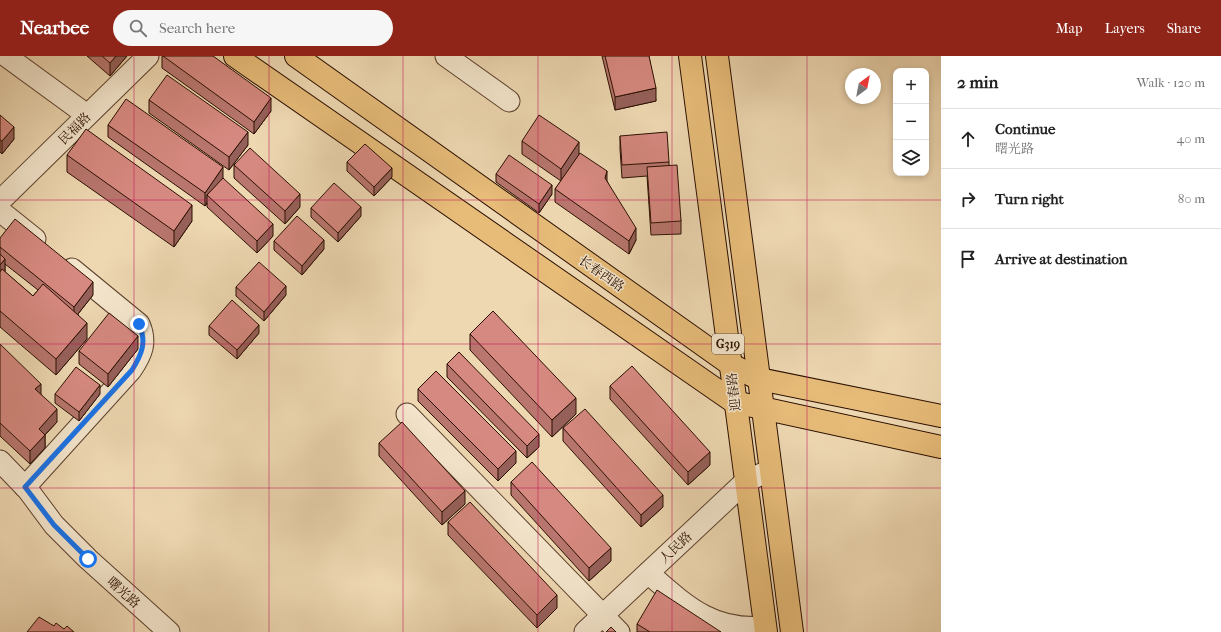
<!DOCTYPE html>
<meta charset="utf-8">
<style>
:root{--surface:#fff;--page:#f6f6f6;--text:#222;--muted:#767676;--line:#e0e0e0;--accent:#8f2418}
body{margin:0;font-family:"IM FELL French Canon","Noto Serif SC",serif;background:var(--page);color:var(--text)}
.controls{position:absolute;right:12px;top:12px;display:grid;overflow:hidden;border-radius:8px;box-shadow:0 2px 6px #0003}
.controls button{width:36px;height:36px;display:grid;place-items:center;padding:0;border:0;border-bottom:1px solid var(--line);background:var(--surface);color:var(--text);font:20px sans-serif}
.compass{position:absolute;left:845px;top:12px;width:36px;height:36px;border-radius:50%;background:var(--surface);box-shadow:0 2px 6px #0003;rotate:32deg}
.stop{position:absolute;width:12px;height:12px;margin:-9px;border:3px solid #1a73e8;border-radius:50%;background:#fff}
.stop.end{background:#1a73e8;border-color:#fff;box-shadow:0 1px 4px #0008}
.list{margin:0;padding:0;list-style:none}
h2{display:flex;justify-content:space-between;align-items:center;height:52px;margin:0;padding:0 16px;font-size:17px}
h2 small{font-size:13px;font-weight:400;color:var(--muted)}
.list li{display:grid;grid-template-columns:26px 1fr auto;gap:12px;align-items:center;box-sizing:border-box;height:60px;padding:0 16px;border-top:1px solid var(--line)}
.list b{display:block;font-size:15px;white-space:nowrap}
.list p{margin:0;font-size:13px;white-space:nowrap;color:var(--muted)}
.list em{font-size:13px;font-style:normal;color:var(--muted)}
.icon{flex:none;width:22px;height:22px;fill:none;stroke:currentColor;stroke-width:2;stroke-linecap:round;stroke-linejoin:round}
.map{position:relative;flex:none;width:941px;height:576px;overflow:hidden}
header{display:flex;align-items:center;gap:24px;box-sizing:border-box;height:56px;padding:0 20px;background:var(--accent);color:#fff}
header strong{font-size:19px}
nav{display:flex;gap:22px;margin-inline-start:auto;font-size:14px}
.search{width:280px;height:36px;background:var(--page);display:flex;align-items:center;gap:10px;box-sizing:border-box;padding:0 14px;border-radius:22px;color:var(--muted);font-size:15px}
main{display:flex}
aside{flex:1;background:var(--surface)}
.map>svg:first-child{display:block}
</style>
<header>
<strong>Nearbee</strong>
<div class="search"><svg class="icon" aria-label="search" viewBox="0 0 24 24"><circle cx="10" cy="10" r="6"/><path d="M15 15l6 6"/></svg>Search here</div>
<nav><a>Map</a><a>Layers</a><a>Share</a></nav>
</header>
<main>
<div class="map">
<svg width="941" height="576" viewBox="0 0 941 576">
<rect width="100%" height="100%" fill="#eed8b2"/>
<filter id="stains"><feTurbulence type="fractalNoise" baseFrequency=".005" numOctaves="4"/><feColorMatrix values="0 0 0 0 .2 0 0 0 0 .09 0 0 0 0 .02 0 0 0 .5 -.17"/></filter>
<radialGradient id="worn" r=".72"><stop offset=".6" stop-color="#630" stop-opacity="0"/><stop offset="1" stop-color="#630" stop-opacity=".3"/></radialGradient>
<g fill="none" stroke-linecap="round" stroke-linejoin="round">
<g stroke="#5c412d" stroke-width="23">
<g id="minor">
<polyline points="6,0 87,59"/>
<polyline points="446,0 509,45"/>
<polyline points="0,145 148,0"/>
<polyline points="0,155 35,183"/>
<polyline points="407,358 619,576"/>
<polyline points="0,405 28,434 54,469 88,503 169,576"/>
<path d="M25,431L131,314C142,298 147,286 139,268L72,213"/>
<path d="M648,517C685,549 712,576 765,571"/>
<polyline points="585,576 745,426 770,414"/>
</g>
</g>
<g stroke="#2b0f01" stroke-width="24">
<g id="major">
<polyline points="235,0 734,346 941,391"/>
<polyline points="296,0 730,308 759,323 941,360"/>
</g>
</g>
<g stroke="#2b0f01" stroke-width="24">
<g id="highway">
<polyline points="690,0 766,576"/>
<polyline points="717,0 792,576"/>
</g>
</g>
<use href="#minor" stroke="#f4e6cd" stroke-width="21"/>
<use href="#major" stroke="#e7bc79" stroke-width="22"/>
<use href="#highway" stroke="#e7bc79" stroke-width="22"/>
</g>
<g fill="#b8766e" stroke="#2b0f01" fill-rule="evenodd">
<polygon points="87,0 127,0 110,20"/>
<polygon points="162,0 213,0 271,55 254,78 162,12"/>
<polygon points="602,0 649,0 656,45 615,54"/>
<polygon points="149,44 248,89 229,114 149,57"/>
<polygon points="0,59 14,83 2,98 0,96"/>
<polygon points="108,69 273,180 257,197 207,151 207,147 205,150 108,81"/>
<polygon points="620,80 669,106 669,110 681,165 681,178 651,179 647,120 622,122 620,93"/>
<polygon points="522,85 579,99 607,125 636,184 629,198 555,146 555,133 561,125 522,98"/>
<polygon points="67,99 192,165 174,191 67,116"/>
<polygon points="347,106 392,121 374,140 347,115"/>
<polygon points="234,109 300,151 285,168 234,122"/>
<polygon points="496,118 552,138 539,157 496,126"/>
<polygon points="311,152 361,160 338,186 311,161"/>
<path d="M0,182L93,239L78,258L87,283L56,319L0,271ZM5,208L38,234L33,240L5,216Z"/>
<polygon points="274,185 324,193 302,219 274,194"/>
<polygon points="236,231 286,239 264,265 236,240"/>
<polygon points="209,270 259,277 237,303 209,279"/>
<polygon points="470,278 576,358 552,381 470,294"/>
<polygon points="0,288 41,338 57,366 45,379 45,392 30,408 0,380"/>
<polygon points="138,293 108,331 79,308 79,295"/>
<polygon points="447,308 539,391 527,402 447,321"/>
<polygon points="610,330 710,409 688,429 610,343"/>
<polygon points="418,333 516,407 498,425 418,345"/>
<polygon points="55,338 100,338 79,365 55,347"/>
<polygon points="563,372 663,451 641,471 563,385"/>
<polygon points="379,387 465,448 442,469 379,400"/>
<polygon points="511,426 611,505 589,525 511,439"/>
<polygon points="448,466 557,552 537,572 448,479"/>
<polygon points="637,568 721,576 637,576"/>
</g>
<g fill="#96605a" stroke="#2b0f01">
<polygon points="116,0 127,0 110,20 110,7"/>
<polygon points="656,32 656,45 615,54 615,41"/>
<polygon points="271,42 271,55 254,78 254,66"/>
<polygon points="14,71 14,83 2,98 2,85"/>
<polygon points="248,76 248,89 229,114 229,101"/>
<polygon points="579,86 579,99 561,125 561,113"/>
<polygon points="223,111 223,124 207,139 207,147 205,150 205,137"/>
<polygon points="392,112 392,121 374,140 374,131"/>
<polygon points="607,115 607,128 605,122"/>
<polygon points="552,129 552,138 539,157 539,148"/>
<polygon points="300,138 300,151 285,168 285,155"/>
<polygon points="192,149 192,165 174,191 174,175"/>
<polygon points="361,151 361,160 338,186 338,177"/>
<polygon points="273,168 273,180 257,197 257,185"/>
<polygon points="636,172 636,184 629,198 629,185"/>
<polygon points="324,184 324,193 302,219 302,210"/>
<polygon points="5,203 5,216 0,221 0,209"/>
<polygon points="93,226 93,239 74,263 74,251"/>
<polygon points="286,230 286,239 264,265 264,256"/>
<polygon points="87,267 87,283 56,319 56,303"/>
<polygon points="259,269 259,277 237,303 237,294"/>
<polygon points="138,280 138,293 108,331 108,318"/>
<polygon points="41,328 41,340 35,333"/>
<polygon points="100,329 100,338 79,365 79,356"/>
<polygon points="576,342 576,358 552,381 552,364"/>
<polygon points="57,353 57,366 39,385 39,373"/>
<polygon points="539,378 539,391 527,402 527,390"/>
<polygon points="45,379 45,392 30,408 30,395"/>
<polygon points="516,395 516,407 498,425 498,413"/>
<polygon points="710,396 710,409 688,429 688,416"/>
<polygon points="465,435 465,448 442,469 442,456"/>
<polygon points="663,439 663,451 641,471 641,459"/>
<polygon points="611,492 611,505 589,525 589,512"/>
<polygon points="557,539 557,552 537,572 537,559"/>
</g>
<g fill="#d68980" stroke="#2b0f01">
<polygon points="102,0 116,0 110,7"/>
<polygon points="163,0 213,0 271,42 254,66"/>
<polygon points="605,0 649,0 656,32 615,41"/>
<polygon points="167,19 248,76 229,101 149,44"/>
<polygon points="126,43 223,111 205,137 108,69"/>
<polygon points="0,59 14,71 2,85 0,84"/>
<polygon points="539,59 579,86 561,113 522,85"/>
<polygon points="86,73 192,149 174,175 67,99"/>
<polygon points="667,76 669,106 622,109 620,80"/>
<polygon points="365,88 392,112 374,131 347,106"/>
<polygon points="250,92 300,138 285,155 234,109"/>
<polygon points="580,97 607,115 605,122 636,172 629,185 555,133"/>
<polygon points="509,99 552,129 539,148 496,118"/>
<polygon points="677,109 681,165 651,167 647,111"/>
<polygon points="223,122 273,168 257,185 207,139"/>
<polygon points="334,127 361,151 338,177 311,152"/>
<polygon points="297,160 324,184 302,210 274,185"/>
<polygon points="15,163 93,226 74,251 0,191 0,182"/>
<polygon points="0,198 5,203 0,209"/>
<polygon points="259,206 286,230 264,256 236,231"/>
<polygon points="2,213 33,240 43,228 87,267 56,303 0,255 0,216"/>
<polygon points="232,244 259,269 237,294 209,270"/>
<polygon points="493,255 576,342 552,364 470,278"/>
<polygon points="109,257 138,280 108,318 79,295"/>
<polygon points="0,288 41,328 35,333 57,353 39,373 45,379 30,395 0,367"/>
<polygon points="459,296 539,378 527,390 447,308"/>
<polygon points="632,310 710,396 688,416 610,330"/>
<polygon points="76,311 100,329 79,356 55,338"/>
<polygon points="436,315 516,395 498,413 418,333"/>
<polygon points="585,353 663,439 641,459 563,372"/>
<polygon points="402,366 465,435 442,456 379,387"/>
<polygon points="532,406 611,492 589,512 511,426"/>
<polygon points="470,446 557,539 537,559 448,466"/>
<polygon points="657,534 721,576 650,576 637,568"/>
<polygon points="39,561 54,570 56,567 64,573 67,570 74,576 27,576"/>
<polygon points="611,571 616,576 606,576"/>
</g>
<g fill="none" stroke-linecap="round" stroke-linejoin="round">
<path stroke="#1a73e8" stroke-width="5" d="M88,503L54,469L25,431L132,314C142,298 147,286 139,268"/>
</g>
<path fill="none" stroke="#c2185b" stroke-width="1" stroke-opacity="0.55" d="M134,0V576M269,0V576M403,0V576M538,0V576M672,0V576M807,0V576M0,144H941M0,288H941M0,432H941"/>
<g text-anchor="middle" stroke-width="3" stroke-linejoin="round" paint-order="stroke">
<rect fill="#f4e6cd" stroke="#67503e" stroke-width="1" x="712" y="278" width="32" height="20" rx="3"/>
<g font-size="12" font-weight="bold" fill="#2b0f01">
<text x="728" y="292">G319</text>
</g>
<g font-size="13" fill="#2b0f01" stroke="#f4e6cd">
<text transform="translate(74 72) rotate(-45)" y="5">民福路</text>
<text transform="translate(602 217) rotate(35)" y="5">长春西路</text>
<text transform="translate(733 336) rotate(-97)" y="5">迎春路</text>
<text transform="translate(675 491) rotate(-43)" y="5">人民路</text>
<text transform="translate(124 536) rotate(42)" y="5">曙光路</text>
</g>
</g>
<rect width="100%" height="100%" filter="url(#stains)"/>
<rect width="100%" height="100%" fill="url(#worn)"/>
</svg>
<div class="controls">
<button>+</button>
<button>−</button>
<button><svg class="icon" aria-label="layers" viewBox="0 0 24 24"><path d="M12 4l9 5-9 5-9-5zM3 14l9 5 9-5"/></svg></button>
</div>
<svg class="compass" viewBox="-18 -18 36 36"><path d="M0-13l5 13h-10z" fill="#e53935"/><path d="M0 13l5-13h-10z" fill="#767676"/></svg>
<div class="stop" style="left:88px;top:503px"></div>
<div class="stop end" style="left:139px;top:268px"></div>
</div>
<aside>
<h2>2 min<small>Walk · 120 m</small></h2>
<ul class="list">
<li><svg class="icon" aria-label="ahead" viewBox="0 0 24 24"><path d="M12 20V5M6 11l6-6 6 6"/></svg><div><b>Continue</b><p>曙光路</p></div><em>40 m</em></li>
<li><svg class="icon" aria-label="right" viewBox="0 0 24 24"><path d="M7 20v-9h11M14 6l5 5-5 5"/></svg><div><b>Turn right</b></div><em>80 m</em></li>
<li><svg class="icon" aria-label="arrive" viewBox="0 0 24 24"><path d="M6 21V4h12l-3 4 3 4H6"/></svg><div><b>Arrive at destination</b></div></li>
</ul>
</aside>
</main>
